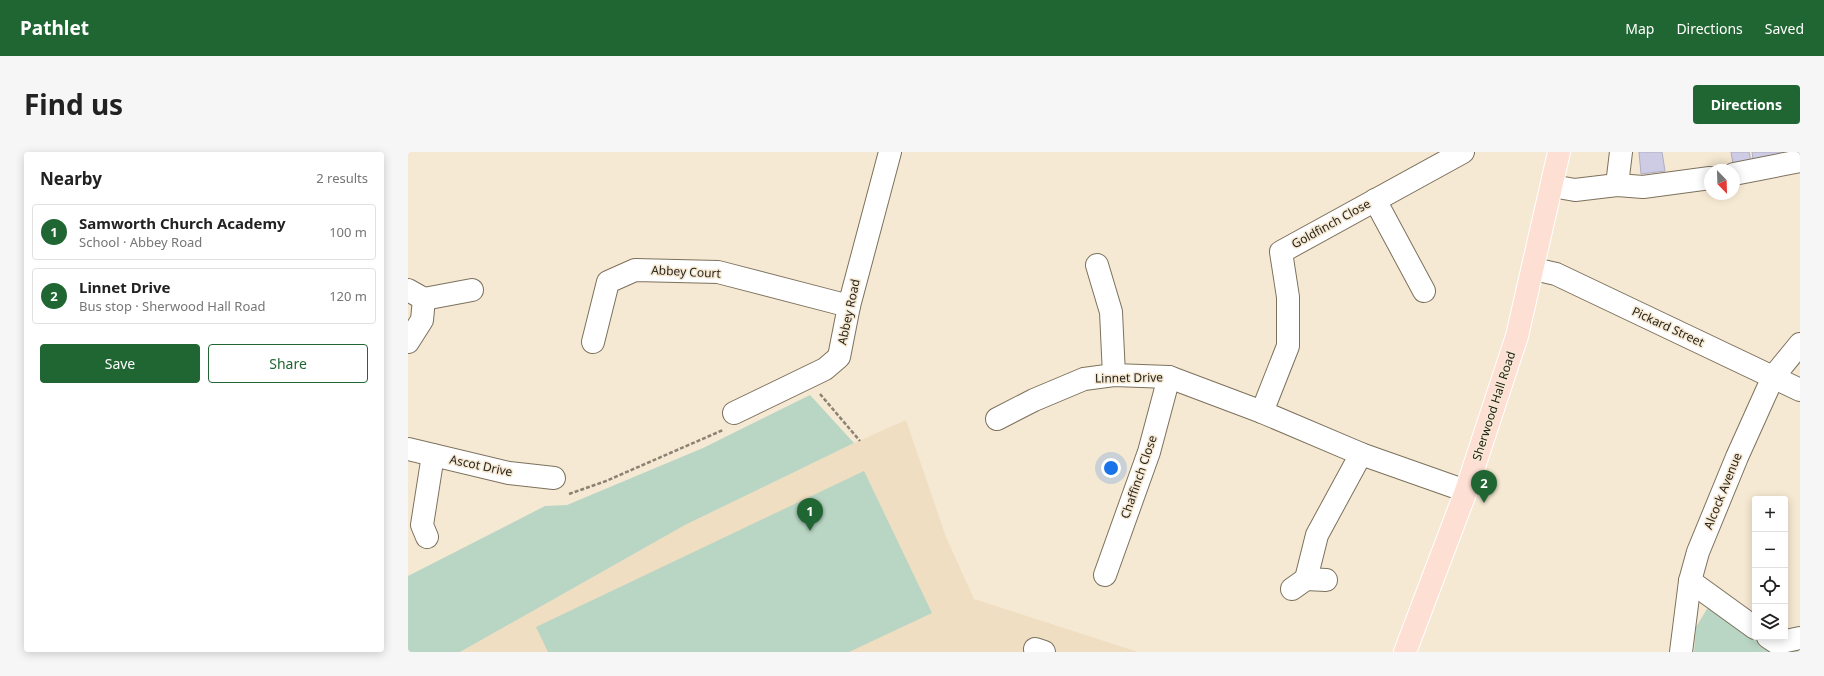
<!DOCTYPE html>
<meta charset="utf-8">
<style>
:root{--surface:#fff;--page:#f6f6f6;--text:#222;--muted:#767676;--line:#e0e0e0;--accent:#206632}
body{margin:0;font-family:"Noto Sans",sans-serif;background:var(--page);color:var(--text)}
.controls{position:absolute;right:12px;bottom:12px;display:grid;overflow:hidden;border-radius:4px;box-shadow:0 2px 10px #0003}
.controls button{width:36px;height:36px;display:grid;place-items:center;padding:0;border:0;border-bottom:1px solid var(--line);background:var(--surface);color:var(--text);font:20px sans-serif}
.compass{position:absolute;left:1296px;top:12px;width:36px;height:36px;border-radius:50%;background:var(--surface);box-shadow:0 2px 10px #0003;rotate:157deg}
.you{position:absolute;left:703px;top:316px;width:14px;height:14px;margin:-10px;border:3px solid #fff;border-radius:50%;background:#1a73e8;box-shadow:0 0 0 6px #1a73e833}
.badge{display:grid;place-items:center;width:26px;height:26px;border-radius:50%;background:var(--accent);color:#fff;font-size:13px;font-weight:700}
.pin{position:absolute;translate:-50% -33px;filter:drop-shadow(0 1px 2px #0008)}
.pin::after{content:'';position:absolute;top:21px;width:14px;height:12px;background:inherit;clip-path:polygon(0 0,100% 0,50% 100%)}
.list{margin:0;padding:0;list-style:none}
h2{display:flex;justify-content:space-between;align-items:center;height:52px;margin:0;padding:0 16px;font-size:17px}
h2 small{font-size:13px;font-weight:400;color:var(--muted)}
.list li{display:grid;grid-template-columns:26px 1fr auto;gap:12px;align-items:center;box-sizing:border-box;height:56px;margin:0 8px 8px;padding:0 8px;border:1px solid var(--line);border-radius:4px}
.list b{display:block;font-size:15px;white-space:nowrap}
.list p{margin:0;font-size:13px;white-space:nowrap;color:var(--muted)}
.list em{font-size:13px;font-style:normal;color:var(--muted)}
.actions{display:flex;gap:8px;padding:12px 16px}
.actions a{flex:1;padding:9px 0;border:1px solid var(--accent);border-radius:4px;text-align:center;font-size:14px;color:var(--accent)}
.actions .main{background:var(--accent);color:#fff}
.icon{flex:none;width:22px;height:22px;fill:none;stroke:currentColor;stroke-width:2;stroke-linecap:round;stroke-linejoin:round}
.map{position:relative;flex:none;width:1392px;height:500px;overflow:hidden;border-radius:4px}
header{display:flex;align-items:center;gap:24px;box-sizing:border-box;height:56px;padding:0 20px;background:var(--accent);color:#fff}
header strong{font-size:19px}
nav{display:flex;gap:22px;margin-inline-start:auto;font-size:14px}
.intro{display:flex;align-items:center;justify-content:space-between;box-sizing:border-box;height:96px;padding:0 24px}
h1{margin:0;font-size:28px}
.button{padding:10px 18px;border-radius:4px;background:var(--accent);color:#fff;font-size:14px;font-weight:700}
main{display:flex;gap:24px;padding:0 24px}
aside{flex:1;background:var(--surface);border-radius:4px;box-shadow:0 2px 10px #0003}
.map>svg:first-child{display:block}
</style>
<header>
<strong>Pathlet</strong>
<nav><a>Map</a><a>Directions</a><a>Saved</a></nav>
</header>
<div class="intro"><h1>Find us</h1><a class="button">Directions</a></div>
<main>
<aside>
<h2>Nearby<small>2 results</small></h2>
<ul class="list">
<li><span class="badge">1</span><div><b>Samworth Church Academy</b><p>School · Abbey Road</p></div><em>100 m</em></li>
<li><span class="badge">2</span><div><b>Linnet Drive</b><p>Bus stop · Sherwood Hall Road</p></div><em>120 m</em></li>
</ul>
<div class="actions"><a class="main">Save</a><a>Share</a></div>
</aside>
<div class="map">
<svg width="1392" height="500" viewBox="0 0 1392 500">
<rect width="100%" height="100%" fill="#f6e9d3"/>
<polygon fill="#efdec1" points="498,268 538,385 566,447 730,500 52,500 277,373 446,291"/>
<g fill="#b9d5c4">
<polygon points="402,243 446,291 277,373 52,500 0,500 0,424 137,354 159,353 295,296"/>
<polygon points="456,319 524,461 441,500 140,500 128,475"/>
<polygon points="1305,447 1362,498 1392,490 1392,500 1286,500 1288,475"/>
</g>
<g fill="#cecce4" stroke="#afacc3">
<polygon points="1231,0 1254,0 1257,19 1233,22"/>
<polygon points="1323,0 1341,0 1343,9 1325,12"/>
<polygon points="1344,0 1390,0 1345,7"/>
</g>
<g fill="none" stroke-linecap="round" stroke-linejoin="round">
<g stroke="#7c715d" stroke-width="24">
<g id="minor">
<polyline points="1326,22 1392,9"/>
<polyline points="1209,33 1213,0"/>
<polyline points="1144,34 1167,38 1209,33 1235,35 1302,26"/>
<polyline points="967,48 1016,139"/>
<polyline points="689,113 703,160 706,223"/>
<polyline points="1126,117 1148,122 1392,238"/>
<polyline points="0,138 16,147 64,138"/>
<polyline points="0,190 14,168 16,147"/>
<polyline points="185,190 200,130 227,118 310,120 441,154"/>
<polyline points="854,260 880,194 880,145 873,100 1055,0"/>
<polyline points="326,261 417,217 431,205 441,154 482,0"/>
<polyline points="589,267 626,248 676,227 706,223 761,225 854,260 953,302 1058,339"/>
<polyline points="0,297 101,321 146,326"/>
<polyline points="19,385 14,373 25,303"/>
<polyline points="697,423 741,300 761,225"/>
<polyline points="898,427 909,383 953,302"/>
<polyline points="1282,429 1347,476"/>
<polyline points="884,437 898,427 918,428"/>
<polyline points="1360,485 1369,491 1392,486"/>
<polyline points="627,497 636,500"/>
<polyline points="1273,500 1282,429 1290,400 1329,305 1365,225 1392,192"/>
</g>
</g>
<g stroke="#fff" stroke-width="24">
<polyline id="major" points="997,500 1058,339 1109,184 1151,0"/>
</g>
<g stroke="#8b8273" stroke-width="2.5" stroke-dasharray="4 2" stroke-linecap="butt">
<polyline points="412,242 452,289"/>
<polyline points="161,342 198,329 315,278"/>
</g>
<use href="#minor" stroke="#fff" stroke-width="22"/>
<use href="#major" stroke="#fddfd4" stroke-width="22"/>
</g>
<g text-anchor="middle" stroke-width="3" stroke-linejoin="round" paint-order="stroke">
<g font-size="12" fill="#241f17" stroke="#f6e9d3">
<text transform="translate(923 72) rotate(-29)" y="4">Goldfinch Close</text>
<text transform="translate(278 120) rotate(3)" y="4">Abbey Court</text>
<text transform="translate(441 160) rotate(-78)" y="4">Abbey Road</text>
<text transform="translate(1260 175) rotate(25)" y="4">Pickard Street</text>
<text transform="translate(721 226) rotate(-1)" y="4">Linnet Drive</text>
<text transform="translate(1086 254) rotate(-72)" y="4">Sherwood Hall Road</text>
<text transform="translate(73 314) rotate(12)" y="4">Ascot Drive</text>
<text transform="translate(731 325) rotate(-71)" y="4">Chaffinch Close</text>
<text transform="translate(1315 339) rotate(-68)" y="4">Alcock Avenue</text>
</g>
</g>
</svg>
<div class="controls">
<button>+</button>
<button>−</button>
<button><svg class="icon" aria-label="locate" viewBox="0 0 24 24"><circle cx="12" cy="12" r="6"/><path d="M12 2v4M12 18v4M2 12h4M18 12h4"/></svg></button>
<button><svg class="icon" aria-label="layers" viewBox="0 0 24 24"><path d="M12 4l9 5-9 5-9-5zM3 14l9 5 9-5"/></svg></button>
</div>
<svg class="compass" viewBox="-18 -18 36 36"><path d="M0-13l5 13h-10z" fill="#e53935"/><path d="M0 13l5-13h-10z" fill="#767676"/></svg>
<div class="you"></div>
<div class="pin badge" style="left:402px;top:379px">1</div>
<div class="pin badge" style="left:1076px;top:351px">2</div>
</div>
</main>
